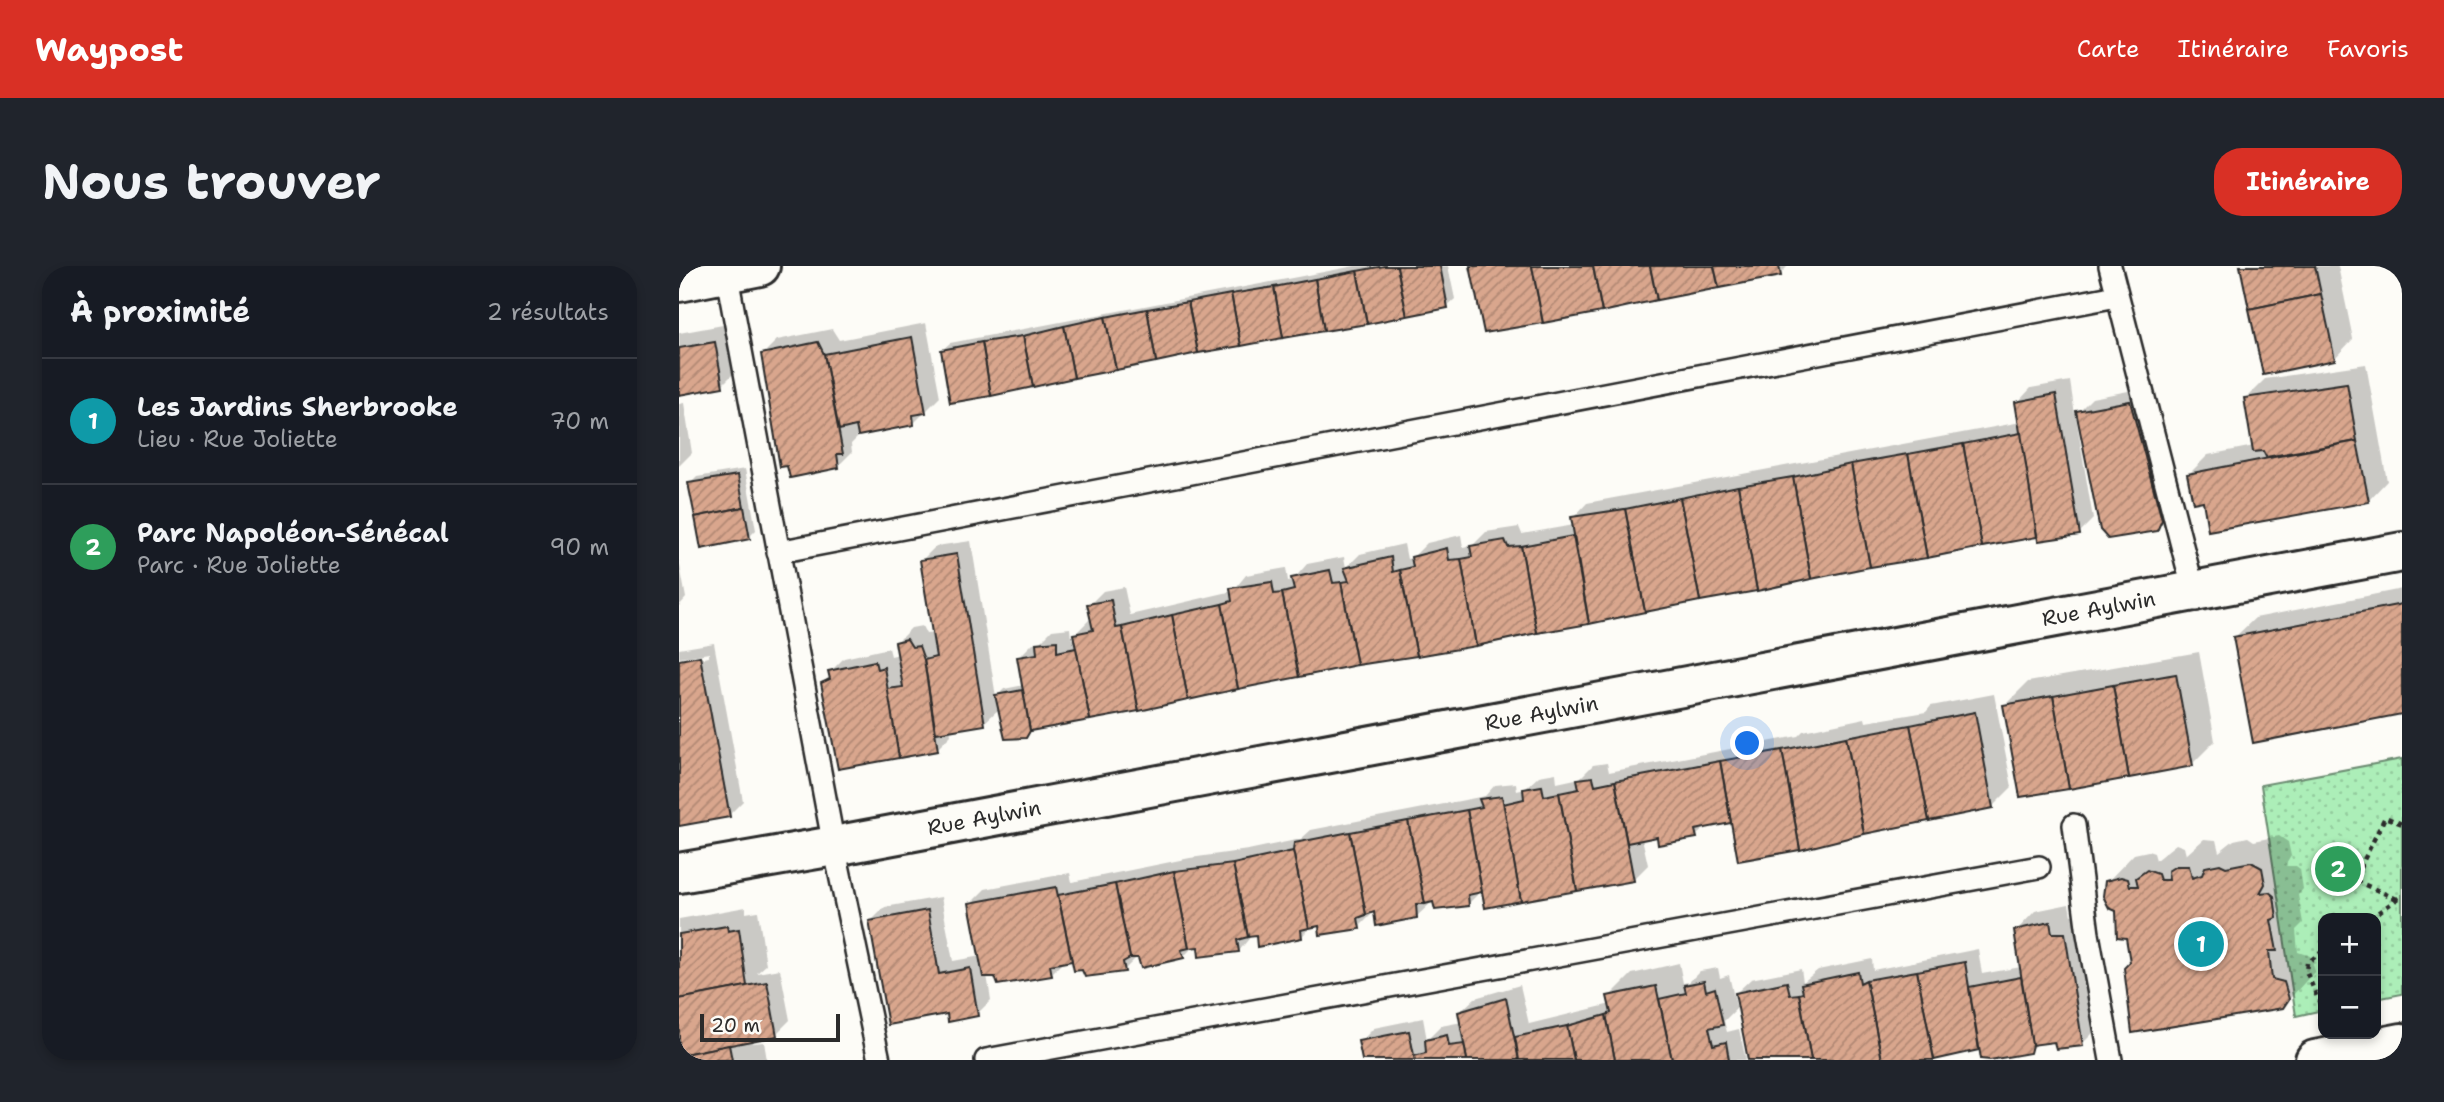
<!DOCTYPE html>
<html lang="fr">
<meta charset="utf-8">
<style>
:root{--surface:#171b24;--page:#20242c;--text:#f1f3f6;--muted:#9ea1a6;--line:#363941;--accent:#d93025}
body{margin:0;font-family:"Shantell Sans",sans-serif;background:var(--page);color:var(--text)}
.controls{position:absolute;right:21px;bottom:21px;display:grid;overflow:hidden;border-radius:14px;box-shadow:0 4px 10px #0003}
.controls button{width:63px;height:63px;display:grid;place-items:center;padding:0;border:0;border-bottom:2px solid var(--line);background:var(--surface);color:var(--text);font:35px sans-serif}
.scale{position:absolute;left:21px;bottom:18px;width:140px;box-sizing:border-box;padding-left:7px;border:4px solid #2b2b2b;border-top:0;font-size:19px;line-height:24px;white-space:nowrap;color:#2b2b2b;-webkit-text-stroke:5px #fdfcf7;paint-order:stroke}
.you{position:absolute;left:1069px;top:478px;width:24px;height:24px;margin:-18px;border:5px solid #fff;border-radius:50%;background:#1a73e8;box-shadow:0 0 0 10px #1a73e833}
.badge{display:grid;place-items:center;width:46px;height:46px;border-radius:50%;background:var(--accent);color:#fff;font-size:23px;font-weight:700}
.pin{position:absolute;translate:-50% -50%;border:4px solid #fff;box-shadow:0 2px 7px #0006}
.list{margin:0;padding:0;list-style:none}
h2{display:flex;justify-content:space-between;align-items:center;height:91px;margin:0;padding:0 28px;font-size:30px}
h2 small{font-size:23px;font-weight:400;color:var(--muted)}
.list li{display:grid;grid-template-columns:46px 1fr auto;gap:21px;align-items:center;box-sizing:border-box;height:126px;padding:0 28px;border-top:2px solid var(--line)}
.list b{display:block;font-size:26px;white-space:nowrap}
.list p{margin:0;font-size:23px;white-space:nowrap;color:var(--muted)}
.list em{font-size:23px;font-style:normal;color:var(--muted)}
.map{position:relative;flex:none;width:1723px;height:794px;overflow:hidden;border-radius:28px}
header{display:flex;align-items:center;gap:42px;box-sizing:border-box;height:98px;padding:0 35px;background:var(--accent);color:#fff}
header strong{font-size:33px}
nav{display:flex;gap:38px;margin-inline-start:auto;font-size:24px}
.intro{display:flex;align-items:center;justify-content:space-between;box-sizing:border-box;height:168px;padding:0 42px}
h1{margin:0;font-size:49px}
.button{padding:18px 32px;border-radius:28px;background:var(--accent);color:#fff;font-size:24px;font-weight:700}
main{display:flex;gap:42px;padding:0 42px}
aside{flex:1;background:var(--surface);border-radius:28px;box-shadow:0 4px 10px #0003}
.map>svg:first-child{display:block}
</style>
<header>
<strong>Waypost</strong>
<nav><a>Carte</a><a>Itinéraire</a><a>Favoris</a></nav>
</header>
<div class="intro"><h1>Nous trouver</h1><a class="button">Itinéraire</a></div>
<main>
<aside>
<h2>À proximité<small>2 résultats</small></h2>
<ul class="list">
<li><span class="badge" style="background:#0f9aa8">1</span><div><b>Les Jardins Sherbrooke</b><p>Lieu · Rue Joliette</p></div><em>70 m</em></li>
<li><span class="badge" style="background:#2e9e5b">2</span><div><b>Parc Napoléon-Sénécal</b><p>Parc · Rue Joliette</p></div><em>90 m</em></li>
</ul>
</aside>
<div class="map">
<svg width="1723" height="794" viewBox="0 0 1723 794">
<defs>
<pattern id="park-dots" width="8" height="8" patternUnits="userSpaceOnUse" patternTransform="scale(1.75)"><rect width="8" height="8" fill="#aceeb8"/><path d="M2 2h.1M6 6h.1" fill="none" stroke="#94cc9e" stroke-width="1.8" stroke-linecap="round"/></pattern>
<pattern id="building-hatch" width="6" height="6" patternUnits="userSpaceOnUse" patternTransform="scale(1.75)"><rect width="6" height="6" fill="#d9a68d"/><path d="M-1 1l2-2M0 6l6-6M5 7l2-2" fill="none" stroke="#b08773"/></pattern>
</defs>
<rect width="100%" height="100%" fill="#fdfcf7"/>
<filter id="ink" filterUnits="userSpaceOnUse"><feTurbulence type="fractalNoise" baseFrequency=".0143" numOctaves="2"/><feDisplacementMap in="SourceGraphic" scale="14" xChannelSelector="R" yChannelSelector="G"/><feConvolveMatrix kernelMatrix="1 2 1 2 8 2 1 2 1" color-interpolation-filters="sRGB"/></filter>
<g filter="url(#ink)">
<polygon fill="url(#park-dots)" stroke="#6c8c72" stroke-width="2" points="1723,493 1723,728 1697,733 1697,652 1644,652 1644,744 1617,750 1582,519"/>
<g fill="#0003">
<polygon points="676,0 769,0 776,33 768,40 273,135 263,84 271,77"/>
<polygon points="793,0 1109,0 1101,8"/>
<polygon points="1563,0 1659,0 1674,73 1655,93"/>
<polygon points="55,57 62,100 43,119 0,127 0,67"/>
<polygon points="247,57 261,131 234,158 177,169 178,172 172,178 173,186 159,200 84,88 98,74 153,63 160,74"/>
<polygon points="1687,98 1708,215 1689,235 1525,233 1510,208 1529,189 1575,180 1566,133 1586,113"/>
<polygon points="1391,115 1396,149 1413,132 1465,122 1491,248 1477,263 1400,151 1397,151 1414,253 1400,267 1359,269 1191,299 797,379 619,409 354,462 346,471 321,442 305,457 271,463 272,469 258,483 144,417 152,409 151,406 165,392 210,382 212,390 220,388 218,376 232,362 243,360 247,368 255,367 243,294 257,280 292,275 317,431 325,423 345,419 340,391 354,377 361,376 373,364 391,362 392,373 397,372 396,368 410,354 413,354 410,339 424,325 445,321 451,349 554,325 567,309 607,302 609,315 614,314 628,298 665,291 667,302 681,288 725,278 728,293 733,292 748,277 782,269 784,281 794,279 807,266 840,261 843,268 895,259 894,252 908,237 1342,156 1338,137 1352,122"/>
<polygon points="5,137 13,187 0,200 0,138"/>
<polygon points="66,203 77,264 70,271 11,218 18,211"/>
<polygon points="0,294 7,332 0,340"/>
<polygon points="1723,323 1723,446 1575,475 1556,371 1576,352"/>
<polygon points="35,377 64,535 50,549 0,558 0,396 30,391 30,387 0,392 0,383"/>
<polygon points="1520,386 1536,475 1513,498 1326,439 1349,416"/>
<polygon points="1315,428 1333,521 1314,540 1053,554 1028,560 1017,570 979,569 963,572 969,599 955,613 804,623 789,638 755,634 737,651 696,645 680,661 642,658 633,660 623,670 573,669 560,685 520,679 515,680 504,691 460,689 445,704 404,702 394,693 386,694 372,708 308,709 312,734 298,748 269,746 192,655 206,641 262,631 274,695 302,690 292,637 306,623 391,607 393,616 511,592 569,584 622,573 632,564 806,530 816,519 837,517 838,525 846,523 860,510 877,507 878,517 901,512 914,499 928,497 930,506 1119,470 1124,465 1186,452 1187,456 1247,446 1252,440"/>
<polygon points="1600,570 1609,576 1612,590 1606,600 1617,600 1621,603 1624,623 1619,629 1624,657 1617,664 1619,686 1631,690 1636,705 1603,741 1452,697 1448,670 1428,616 1455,588 1469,585 1475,587 1477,594 1497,578 1505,581 1507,589 1525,573 1537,574 1540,586 1555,574 1569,571 1575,575"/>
<polygon points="1390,638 1392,649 1405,648 1422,759 1403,778 1377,774 1359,776 1350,785 1302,782 1243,794 1060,740 1045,755 1048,766 1060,763 1067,794 685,794 681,776 695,762 744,752 748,774 762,760 783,756 781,746 796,732 841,719 850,758 932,738 930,731 953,708 1000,697 1004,717 1010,716 1021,705 1039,702 1041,712 1050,709 1057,740 1060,740 1057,727 1072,713 1122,703 1124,716 1139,704 1193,693 1194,704 1299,683 1303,708 1342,701 1337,665 1356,645"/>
<polygon points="67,641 67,647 79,645 87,699 78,707 101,703 111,754 97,768 72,773 73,777 85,776 88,794 0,794 0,653"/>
</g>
<g fill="url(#building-hatch)" stroke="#2b2b2b" stroke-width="2">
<polygon points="705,0 718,0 728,50 688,58 678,5"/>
<polygon points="718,0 761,0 769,42 728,50"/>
<polygon points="791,0 853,0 864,57 805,67"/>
<polygon points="853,0 914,0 923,46 864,57"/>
<polygon points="914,0 971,0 978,34 923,46"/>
<polygon points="971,0 1035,0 1040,22 978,34"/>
<polygon points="1035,0 1100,0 1102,10 1040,22"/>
<polygon points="1561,0 1636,0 1642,28 1570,43"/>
<polygon points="678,5 688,58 645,65 636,13"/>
<polygon points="636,13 645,65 604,72 595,21"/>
<polygon points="595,21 604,72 562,80 552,28"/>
<polygon points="552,28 562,80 519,87 509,36"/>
<polygon points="1642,28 1656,94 1584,109 1570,43"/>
<polygon points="509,36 519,87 477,96 468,43"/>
<polygon points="468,43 477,96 437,104 426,51"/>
<polygon points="426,51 437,104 395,112 385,60"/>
<polygon points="385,60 395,112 354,121 344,70"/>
<polygon points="344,70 354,121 312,130 303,76"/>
<polygon points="233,71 247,147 234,149 235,159 179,170 177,160 160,164 145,88"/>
<polygon points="36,76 44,121 0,129 0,82"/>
<polygon points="139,76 145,88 164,188 158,188 160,202 111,212 108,200 101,201 82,88"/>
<polygon points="303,76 312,130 271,137 262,84"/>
<polygon points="1668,117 1678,175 1587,191 1584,185 1574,186 1565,132"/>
<polygon points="1377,128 1401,269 1359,275 1336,136"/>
<polygon points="1451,135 1483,254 1478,265 1429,273 1421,264 1397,145"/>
<polygon points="1342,167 1358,271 1303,281 1284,178"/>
<polygon points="1678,175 1690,236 1529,265 1524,235 1514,237 1508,208"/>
<polygon points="1284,178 1303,281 1248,292 1229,188"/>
<polygon points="1229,188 1248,292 1191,301 1172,198"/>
<polygon points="1172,198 1191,301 1132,313 1114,211"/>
<polygon points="59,209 65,241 16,251 9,217"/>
<polygon points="1114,211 1132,313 1078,325 1059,220"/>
<polygon points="1059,220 1078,325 1021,335 1001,232"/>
<polygon points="1001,232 1021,335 966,346 946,243"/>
<polygon points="65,241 71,273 22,283 16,251"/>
<polygon points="946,243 966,346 910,358 892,251"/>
<polygon points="894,270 910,358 858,367 842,280"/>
<polygon points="826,274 829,281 842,280 858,367 797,380 782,293 793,291 791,280"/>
<polygon points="768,282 770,294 782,293 797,380 738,390 721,304 734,301 732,291"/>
<polygon points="278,288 306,459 257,467 245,394 257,391 241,294"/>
<polygon points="712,291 714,306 721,304 738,390 678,399 662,316 670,315 665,302"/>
<polygon points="651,304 654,317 662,316 678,399 620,411 603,327 615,324 612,312"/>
<polygon points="593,316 595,328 603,327 620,411 559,423 543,338 553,335 551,322"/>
<polygon points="432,334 437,362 443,361 460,445 411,454 394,368 414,364 408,338"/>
<polygon points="543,338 559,423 509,434 493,349"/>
<polygon points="1723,338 1723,448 1574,477 1554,371"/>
<polygon points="493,349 509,434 460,445 443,361"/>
<polygon points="228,373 233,381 240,380 245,394 259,485 220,492 208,423 224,421 216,376"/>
<polygon points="378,375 378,386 397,382 411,454 351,465 338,391 358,388 357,377"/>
<polygon points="21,390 51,551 0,560 0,394"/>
<polygon points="196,395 198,403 205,401 220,492 159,503 142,417 151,413 149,405"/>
<polygon points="1497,408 1514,500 1450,512 1434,419"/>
<polygon points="1434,419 1450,512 1390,523 1374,430"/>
<polygon points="344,424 351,465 347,472 326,473 316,429"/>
<polygon points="1374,430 1390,523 1341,531 1324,439"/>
<polygon points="1296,446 1314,542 1250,555 1231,459"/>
<polygon points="1231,459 1250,555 1185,568 1167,471"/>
<polygon points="1167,471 1185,568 1121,584 1103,484"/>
<polygon points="1103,484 1121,584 1059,595 1041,495"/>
<polygon points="1041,495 1052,557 1016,564 1018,572 979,579 978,571 948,577 936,515"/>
<polygon points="914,511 916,519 936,515 955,615 898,625 880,527 900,523 898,513"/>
<polygon points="863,520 865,530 880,527 898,625 842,635 824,538 845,533 844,523"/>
<polygon points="823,530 842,635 806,642 788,544 803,541 800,533"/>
<polygon points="788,544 803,626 789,629 790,640 756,644 754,636 746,638 729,555"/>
<polygon points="729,555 746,638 737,638 738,652 697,660 695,646 687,649 671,566"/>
<polygon points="671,566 687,649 679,652 681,663 641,669 640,660 630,662 614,585 615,577"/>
<polygon points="614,585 630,662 622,664 623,672 578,681 577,670 569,671 554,598"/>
<polygon points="1572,596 1583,602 1586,618 1581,627 1590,626 1595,630 1598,652 1592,654 1598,685 1590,685 1593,713 1605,716 1610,733 1604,742 1453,767 1445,702 1451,696 1447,672 1438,671 1437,645 1430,642 1424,630 1426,615 1442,611 1449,613 1451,620 1459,620 1457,612 1468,604 1479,608 1481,614 1490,614 1489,605 1497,600 1510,600 1513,612 1523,609 1526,601 1541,598 1547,601"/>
<polygon points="554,598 569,671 558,674 560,686 520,691 519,681 510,682 495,605"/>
<polygon points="495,605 510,682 502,684 505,692 462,702 459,692 451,692 436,618"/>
<polygon points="436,618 451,692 444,696 446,706 406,711 403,704 395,705 379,629"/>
<polygon points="377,621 393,695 371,699 373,710 319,719 316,711 304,711 290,637"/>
<polygon points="249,644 260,708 291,702 299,750 269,756 268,748 209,759 190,655"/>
<polygon points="1371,656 1373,667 1386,667 1404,780 1377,783 1375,776 1353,779 1335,664"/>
<polygon points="48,660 49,665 60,663 68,720 0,733 0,668"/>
<polygon points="1286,696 1300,784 1255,794 1238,705"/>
<polygon points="1238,705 1255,794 1203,794 1187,714"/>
<polygon points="1179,706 1181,717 1187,714 1203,794 1132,794 1120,728 1124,727 1122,718"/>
<polygon points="1342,711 1353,779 1351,787 1311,794 1302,793 1290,721"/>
<polygon points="1025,715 1027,725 1036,722 1044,759 1030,762 1034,779 1047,776 1050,794 993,794 980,733 1007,727 1005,719"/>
<polygon points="88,716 98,770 0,789 0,733"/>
<polygon points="1108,716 1111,729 1120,728 1132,794 1069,794 1056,727"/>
<polygon points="977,720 993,794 936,794 927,749 932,747 928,730"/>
<polygon points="827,732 840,794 788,794 779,746"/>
<polygon points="927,749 936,794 895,794 888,760"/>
<polygon points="888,760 895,794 840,794 836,771"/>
<polygon points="730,765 736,794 683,794 679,775"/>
<polygon points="768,769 770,780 785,778 788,794 736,794 735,790 747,787 746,774"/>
<polygon points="50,779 53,794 0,794 0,789"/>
</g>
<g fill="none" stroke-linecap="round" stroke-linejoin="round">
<g stroke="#2b2b2b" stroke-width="26">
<g id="lane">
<polyline points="46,0 155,580 200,794"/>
<polyline points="1431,0 1517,334"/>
<polyline points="99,286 1438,30"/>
<polyline points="1395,559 1409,668 1432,794"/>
<polyline points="307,794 1360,601"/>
</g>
</g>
<g stroke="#2b2b2b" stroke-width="44">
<g id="street">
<polyline points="0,16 81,0"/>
<path id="s1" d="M0,607L155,580L1723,286"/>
<polyline points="1636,794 1723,777"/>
</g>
</g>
<g stroke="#2b2b2b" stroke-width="4.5" stroke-dasharray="5 5" stroke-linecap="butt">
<polyline points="1718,633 1675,614 1706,551 1723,558"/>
<polyline points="1691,652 1723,630"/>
<polyline points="1644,685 1628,697 1627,705 1644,745"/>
</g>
<use href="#lane" stroke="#fdfcf7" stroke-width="21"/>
<use href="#street" stroke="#fdfcf7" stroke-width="38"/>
</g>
</g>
<g text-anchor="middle" stroke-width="6" stroke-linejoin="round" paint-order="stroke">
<g font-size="21" fill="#2b2b2b" stroke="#fdfcf7">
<text dy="7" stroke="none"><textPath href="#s1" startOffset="1444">Rue Aylwin</textPath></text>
<text dy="7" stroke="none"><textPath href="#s1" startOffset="877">Rue Aylwin</textPath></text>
<text dy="7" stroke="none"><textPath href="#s1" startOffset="310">Rue Aylwin</textPath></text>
</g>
</g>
</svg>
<div class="controls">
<button>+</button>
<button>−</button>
</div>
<div class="scale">20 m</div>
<div class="you"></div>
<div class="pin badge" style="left:1522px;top:678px;background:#0f9aa8">1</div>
<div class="pin badge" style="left:1659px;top:603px;background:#2e9e5b">2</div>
</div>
</main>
